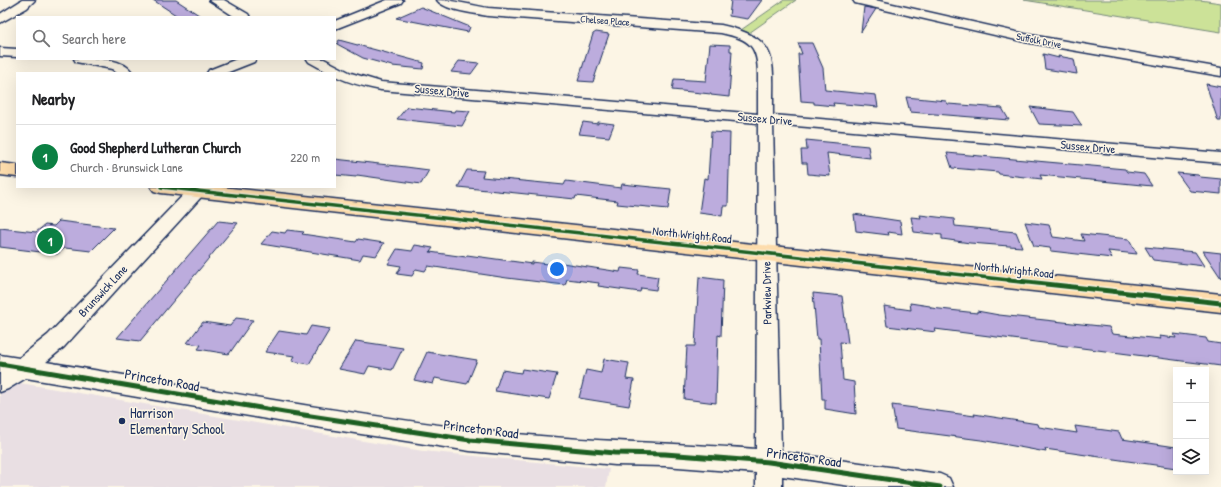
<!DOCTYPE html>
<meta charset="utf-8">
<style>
:root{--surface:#fff;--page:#f2f2f2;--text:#202124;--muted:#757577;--line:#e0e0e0;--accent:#0b8043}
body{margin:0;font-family:"Patrick Hand",sans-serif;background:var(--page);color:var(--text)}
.controls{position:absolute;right:12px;bottom:12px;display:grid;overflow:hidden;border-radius:0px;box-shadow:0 4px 16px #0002}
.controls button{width:36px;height:36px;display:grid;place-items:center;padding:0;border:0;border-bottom:1px solid var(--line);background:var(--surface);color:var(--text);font:20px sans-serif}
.you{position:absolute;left:557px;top:269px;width:14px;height:14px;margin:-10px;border:3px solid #fff;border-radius:50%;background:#1a73e8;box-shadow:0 0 0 6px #1a73e833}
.badge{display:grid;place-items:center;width:26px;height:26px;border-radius:50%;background:var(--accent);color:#fff;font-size:13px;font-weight:700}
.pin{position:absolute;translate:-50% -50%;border:2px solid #fff;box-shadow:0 1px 4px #0006}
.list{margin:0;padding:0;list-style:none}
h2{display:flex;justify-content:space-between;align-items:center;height:52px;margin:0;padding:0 16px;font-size:17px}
h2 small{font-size:13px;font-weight:400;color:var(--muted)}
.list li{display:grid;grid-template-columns:26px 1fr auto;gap:12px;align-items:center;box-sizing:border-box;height:64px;padding:0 16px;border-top:1px solid var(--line)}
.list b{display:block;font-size:15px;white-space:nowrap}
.list p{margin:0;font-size:13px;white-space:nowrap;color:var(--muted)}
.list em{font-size:13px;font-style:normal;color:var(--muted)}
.icon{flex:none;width:22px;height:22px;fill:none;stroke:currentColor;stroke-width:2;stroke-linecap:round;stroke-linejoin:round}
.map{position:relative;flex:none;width:1221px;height:487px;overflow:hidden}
.search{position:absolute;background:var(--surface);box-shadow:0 4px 16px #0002;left:16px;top:16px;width:320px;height:44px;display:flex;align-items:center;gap:10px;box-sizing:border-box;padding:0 14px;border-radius:0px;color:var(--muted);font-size:15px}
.panel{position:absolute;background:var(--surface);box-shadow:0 4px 16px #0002;left:16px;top:72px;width:320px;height:116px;border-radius:0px}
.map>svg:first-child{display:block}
</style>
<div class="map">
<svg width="1221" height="487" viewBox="0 0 1221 487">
<rect width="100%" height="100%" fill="#fcf5e5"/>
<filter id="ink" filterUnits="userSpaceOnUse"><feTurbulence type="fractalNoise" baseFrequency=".025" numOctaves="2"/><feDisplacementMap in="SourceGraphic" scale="8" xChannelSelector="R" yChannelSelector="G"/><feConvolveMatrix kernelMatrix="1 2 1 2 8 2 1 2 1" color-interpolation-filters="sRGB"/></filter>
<g filter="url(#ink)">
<polygon fill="#e9dfe3" points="14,382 423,451 609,469 606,487 0,487 0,391"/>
<g fill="#cce298" stroke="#74887b">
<polygon points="784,0 796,0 749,33 741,30"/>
<polygon points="1024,0 1200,0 1221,3 1221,32"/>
</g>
<g fill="#bcacdd" stroke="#1b2f5e">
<polygon points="153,0 176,0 202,17 179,17"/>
<polygon points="731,0 762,0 748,19 729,16"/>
<polygon points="421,7 470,27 468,32 396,18"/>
<polygon points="864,7 876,9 861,32"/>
<polygon points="596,32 609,34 593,82 578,81 593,34"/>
<polygon points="339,40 424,63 423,69 392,66 363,58 337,44"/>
<polygon points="798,43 812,43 823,68 825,90 876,95 878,107 833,103 834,106 814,104 814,102 801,101 798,54 802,54"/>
<polygon points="710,44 730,45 730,51 732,51 729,97 711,95 711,94 672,90 674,79 706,81"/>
<polygon points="1043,54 1059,58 1058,56 1074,59 1077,74 1045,69"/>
<polygon points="459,61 479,63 471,74 451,72"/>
<polygon points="1206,84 1221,87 1221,121 1218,121"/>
<polygon points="906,97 946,101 948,104 1002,108 1009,120 910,112"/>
<polygon points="407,107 454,112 455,110 470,111 462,126 397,119"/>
<polygon points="1030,107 1073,112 1082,126 1039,124"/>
<polygon points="583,122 598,124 598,122 614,124 609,137 579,134"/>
<polygon points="711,132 730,133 728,206 723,206 722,216 699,213 704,178 708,179"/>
<polygon points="806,140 868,146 870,158 827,153 830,176 808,174 807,163 802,163 801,150 807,150"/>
<polygon points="947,153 1125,169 1127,172 1144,174 1152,186 1040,175 1042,179 999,174 998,172 952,168"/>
<polygon points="335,159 406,167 429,170 421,184 357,175 356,177 335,175"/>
<polygon points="467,170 484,171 482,177 564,185 566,181 621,188 622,184 671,189 668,209 617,204 618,201 576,196 575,199 458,187"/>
<polygon points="1177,173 1198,175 1200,177 1221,179 1221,194 1190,191"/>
<polygon points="854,214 900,221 902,234 888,232 889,235 856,231"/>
<polygon points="920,215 954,219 955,226 1016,232 1022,247 970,243 942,239 942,235 914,232 911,217 921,218"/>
<polygon points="59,221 114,228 91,251 65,248 57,254 0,247 0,228 36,232 45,225 54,226"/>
<polygon points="218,221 238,223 140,341 117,338"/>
<polygon points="1025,222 1049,225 1053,237 1084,241 1081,234 1129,239 1137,254 1108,251 1112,258 1051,251 1050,248 1034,246"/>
<polygon points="287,230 304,232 302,234 356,242 358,239 384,243 376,256 363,254 360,260 261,244 272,231 285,233"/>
<polygon points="415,245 433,248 430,252 466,257 467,255 532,264 532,262 555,265 556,262 620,272 621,268 639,270 638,274 658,277 656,290 641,288 640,292 598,286 599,283 567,279 565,285 507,278 428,266 425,271 416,269 412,276 397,274 401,266 388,264 397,249 412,251"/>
<polygon points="1145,247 1195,252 1204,266 1153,260"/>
<polygon points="1203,251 1221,253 1221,278"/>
<polygon points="699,277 723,280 721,336 718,335 716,403 684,399 687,346 695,346"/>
<polygon points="813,293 842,296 848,343 840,342 843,380 854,382 856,414 825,409 825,399 822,399 819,339 817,339"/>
<polygon points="910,303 930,306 931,308 977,313 977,311 999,315 1109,327 1112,334 1161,339 1159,336 1176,338 1174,334 1206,338 1208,342 1221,344 1221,366 935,329 936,332 887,326 884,306 911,310"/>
<polygon points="236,318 253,320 229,354 198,349 201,345 187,343 203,322 230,326"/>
<polygon points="311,326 330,329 309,364 292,361 295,356 265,352 279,331 306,335"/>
<polygon points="356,341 403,348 392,370 369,366 365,374 339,369"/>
<polygon points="427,352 477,360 467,384 435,378 433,384 414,380"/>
<polygon points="604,359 629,363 626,379 634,380 629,406 579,398 586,370 601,373"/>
<polygon points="522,369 557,374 549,399 495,391 502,370 521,373"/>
<polygon points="892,405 975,416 974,414 1038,424 1039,427 1077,433 1075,426 1119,432 1122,439 1176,447 1176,468 1045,449 1046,452 981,440 896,429"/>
</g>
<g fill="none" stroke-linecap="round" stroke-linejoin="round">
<g stroke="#1b2f5e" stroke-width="3">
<g id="minor">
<polygon points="22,0 35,0 27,8 0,23 0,14"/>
<polygon points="209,0 224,0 248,14 250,17 235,17"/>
<polygon points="387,0 403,0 401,3 335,29 335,21"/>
<path d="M437,0C454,0 471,5 488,8L721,25C783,39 772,62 773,115L1221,153V163L773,124L781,452L940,474L949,478L953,487H857L782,476V487H756V473L665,466L615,465L470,451L284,422L26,378L8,389L0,392V355L19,358L48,335L191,187H203L206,191L203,195L64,347L46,362C186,385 327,411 469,429C564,441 660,442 756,449L758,123L381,90C365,87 350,83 335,76V73H329L309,62L307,59H324L351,73L381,82L758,114C758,101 758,89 758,76C758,46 750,39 721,33L488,16C475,13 445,11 437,0Z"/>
<polygon points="853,0 875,0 1025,34 1221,68 1221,76 1025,42 859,4 855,3"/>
<polygon points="0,48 17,49 17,57 0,56"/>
<path d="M74,59C93,59 121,56 133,73H117L112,69L76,62Z"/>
<polygon points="237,59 256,59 254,62 226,73 207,73 209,70"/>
</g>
</g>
<g stroke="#1b2f5e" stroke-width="3">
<g id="major">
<polygon points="0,163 17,165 17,177 0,175"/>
<polygon points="151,187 221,187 1221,294 1221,312 161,193 154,191"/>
</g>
</g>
<use href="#minor" fill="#fcf5e5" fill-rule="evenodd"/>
<use href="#major" fill="#fddcac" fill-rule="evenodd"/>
<g stroke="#fcf5e5" stroke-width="6">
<polyline id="cycleway-far1" points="161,187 1018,281"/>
</g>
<g stroke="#fcf5e5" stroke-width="8">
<g id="cycleway">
<polyline points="1009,280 1221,303"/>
<polyline points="0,364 284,412 470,440 615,453 665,454 769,462 940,487"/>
</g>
</g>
<use href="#cycleway-far1" stroke="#1b5e20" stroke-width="3.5"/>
<use href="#cycleway" stroke="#1b5e20" stroke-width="5"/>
</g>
</g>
<circle fill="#1b2f5e" stroke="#fcf5e5" stroke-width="1.5" cx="122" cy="421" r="4"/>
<g text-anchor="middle" stroke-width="3" stroke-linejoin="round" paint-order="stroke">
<g font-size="10" fill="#1b2f5e" stroke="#fcf5e5">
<text transform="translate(605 20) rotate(4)" y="4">Chelsea Place</text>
<text transform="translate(1039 40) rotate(11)" y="4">Suffolk Drive</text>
</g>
<g font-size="12" fill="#1b2f5e" stroke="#fcf5e5">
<text transform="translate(442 91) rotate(5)" y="4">Sussex Drive</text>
<text transform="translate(765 119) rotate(5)" y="4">Sussex Drive</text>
<text transform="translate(1088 147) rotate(5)" y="4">Sussex Drive</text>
<text transform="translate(692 235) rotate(6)" y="4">North Wright Road</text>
<text transform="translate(1014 270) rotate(6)" y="4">North Wright Road</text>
<text transform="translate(103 291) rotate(-47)" y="4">Brunswick Lane</text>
<text transform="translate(767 293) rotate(-91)" y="4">Parkview Drive</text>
</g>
<g font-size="14" fill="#1b2f5e" stroke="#fcf5e5">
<text transform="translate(162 380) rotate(10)" y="5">Princeton Road</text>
<text transform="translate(481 429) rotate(7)" y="5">Princeton Road</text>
<text transform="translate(804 457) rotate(8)" y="5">Princeton Road</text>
</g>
<g font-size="14" fill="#1b2f5e" stroke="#fcf5e5" text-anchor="start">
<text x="130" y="418">Harrison<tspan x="130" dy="16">Elementary School</tspan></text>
</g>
</g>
</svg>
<div class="controls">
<button>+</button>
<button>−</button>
<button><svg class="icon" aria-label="layers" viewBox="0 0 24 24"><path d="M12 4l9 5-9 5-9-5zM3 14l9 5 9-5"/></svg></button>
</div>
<div class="you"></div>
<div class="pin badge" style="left:50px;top:241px">1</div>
<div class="search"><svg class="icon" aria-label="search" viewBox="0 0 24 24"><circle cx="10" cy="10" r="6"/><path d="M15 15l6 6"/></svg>Search here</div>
<section class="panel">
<h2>Nearby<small></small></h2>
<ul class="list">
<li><span class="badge">1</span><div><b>Good Shepherd Lutheran Church</b><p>Church · Brunswick Lane</p></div><em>220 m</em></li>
</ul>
</section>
</div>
